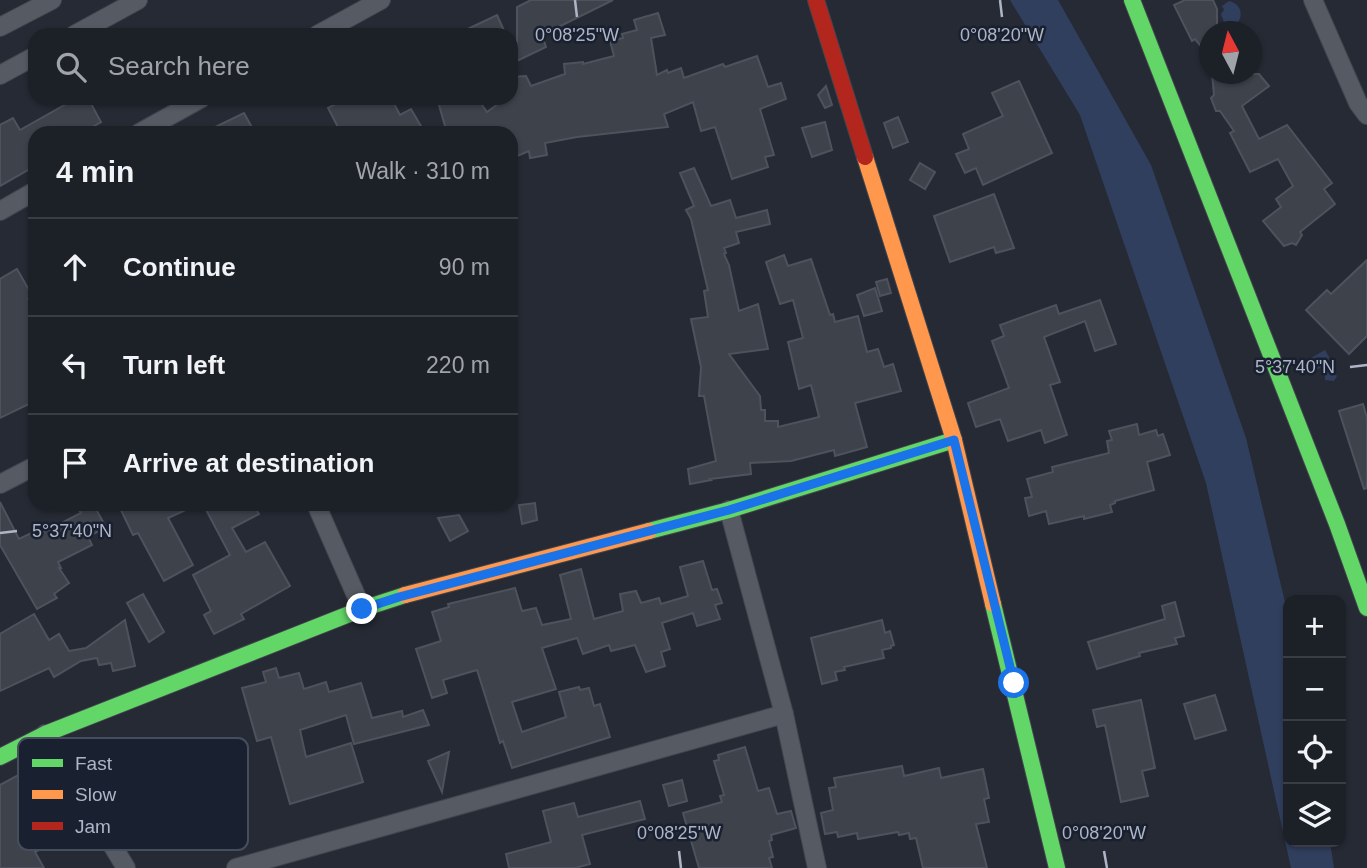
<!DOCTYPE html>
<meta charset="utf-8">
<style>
:root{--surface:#1c2027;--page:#292d33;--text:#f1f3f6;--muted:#a0a3a7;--line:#3a3e44}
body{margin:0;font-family:Arial,sans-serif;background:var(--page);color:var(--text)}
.controls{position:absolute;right:21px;bottom:21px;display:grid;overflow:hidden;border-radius:14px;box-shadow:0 2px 5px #0004}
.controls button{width:63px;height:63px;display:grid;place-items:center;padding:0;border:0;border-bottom:2px solid var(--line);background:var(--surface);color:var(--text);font:35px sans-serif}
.compass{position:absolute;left:1199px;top:21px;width:63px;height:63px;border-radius:50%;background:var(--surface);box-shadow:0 2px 5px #0004;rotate:353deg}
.stop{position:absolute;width:21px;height:21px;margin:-16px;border:5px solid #1a73e8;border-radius:50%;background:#fff}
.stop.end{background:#1a73e8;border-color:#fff;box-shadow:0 2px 7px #0008}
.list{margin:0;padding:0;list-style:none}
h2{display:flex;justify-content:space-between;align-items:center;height:91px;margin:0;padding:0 28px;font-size:30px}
h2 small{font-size:23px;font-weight:400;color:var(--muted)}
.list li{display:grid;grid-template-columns:46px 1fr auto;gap:21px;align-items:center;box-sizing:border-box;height:98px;padding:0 28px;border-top:2px solid var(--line)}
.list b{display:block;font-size:26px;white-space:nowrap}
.list em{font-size:23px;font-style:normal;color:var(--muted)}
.icon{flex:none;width:38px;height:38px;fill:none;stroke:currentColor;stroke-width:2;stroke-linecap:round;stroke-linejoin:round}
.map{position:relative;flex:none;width:1367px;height:868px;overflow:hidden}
.search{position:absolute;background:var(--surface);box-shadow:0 2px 5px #0004;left:28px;top:28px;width:490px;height:77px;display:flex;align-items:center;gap:18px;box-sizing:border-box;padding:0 24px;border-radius:21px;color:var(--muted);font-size:26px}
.panel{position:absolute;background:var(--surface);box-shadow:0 2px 5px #0004;left:28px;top:126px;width:490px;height:385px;border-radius:21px}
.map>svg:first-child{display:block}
</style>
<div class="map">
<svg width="1367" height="868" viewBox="0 0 1367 868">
<rect width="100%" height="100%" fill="#262a34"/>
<g fill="#313f5f">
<polygon points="1010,0 1058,0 1151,165 1246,438 1288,615 1288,842 1330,842 1334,868 1291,868 1206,483 1080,115"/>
<path d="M1229,1C1243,4 1245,20 1232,27L1225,25L1221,14L1224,10L1222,6Z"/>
<polygon points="1325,350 1329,357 1328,364 1337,376 1334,381 1325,380 1325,372 1321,367 1317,370 1311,358"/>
</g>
<g fill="#3e424b" stroke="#4d525c" stroke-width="2">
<polygon points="531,0 613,0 542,35 546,47 517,61 517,7"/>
<polygon points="1185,0 1213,0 1217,9 1217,28 1209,32 1209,56 1195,39 1192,41 1174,5"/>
<polygon points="658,13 665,35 651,38 657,75 667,70 668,73 681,68 684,78 723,64 725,67 757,56 768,87 781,83 786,99 760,109 774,155 765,157 768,167 732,179 715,127 701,131 693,102 664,114 668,127 577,137 545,143 547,155 530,158 529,151 515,157 511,146 511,133 447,133 437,98 477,98 487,112 506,98 511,98 511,77 526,76 531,86 565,74 564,64 583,62 583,64 614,56 610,41 623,38 622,34 637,30 634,20"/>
<polygon points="497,15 506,35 455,35"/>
<polygon points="1212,74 1259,74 1269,86 1242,106 1259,139 1287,125 1332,183 1324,189 1335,204 1300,232 1302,235 1296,245 1292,243 1284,246 1263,221 1281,207 1276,199 1293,186 1278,159 1250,172 1230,133 1234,131 1220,111 1216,111 1211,98 1214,95"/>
<polygon points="1019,81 1052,153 983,185 976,168 965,173 956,154 969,149 963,134 1003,116 992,93"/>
<polygon points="826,86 832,105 825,108 818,95"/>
<polygon points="77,98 88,98 101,122 82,133 35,133 35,166 0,186 0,125 13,118 20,130"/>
<polygon points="347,98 391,98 400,115 411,109 425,133 341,133 328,108"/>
<polygon points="244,113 255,133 203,133"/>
<polygon points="898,117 908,142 893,148 884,123"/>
<polygon points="825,122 832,150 812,157 802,128"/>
<polygon points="920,163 935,172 925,189 910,180"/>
<polygon points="694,168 711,206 730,200 736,218 767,210 770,224 736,232 739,243 724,248 726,253 724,254 729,265 739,311 758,304 768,349 729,354 760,396 761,410 765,410 765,421 778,421 778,427 819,417 811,385 799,389 788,342 803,338 793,300 780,304 766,262 784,255 788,266 811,259 830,315 833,314 835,322 858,316 867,352 878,349 884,367 893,364 901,391 855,403 867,447 835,456 834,450 791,461 750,463 751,474 710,479 711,480 690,484 688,469 716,461 704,396 699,396 701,367 691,319 708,317 704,291 708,290 691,219 686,210 694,206 680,173"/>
<polygon points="994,194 1014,248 996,253 994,247 950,262 934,216"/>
<polygon points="1367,260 1367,336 1349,354 1306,310 1327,290 1331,294"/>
<polygon points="17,269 33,297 28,299 35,311 35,401 0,418 0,279"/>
<polygon points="887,279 891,293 880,296 876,282"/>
<polygon points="875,288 882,311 864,316 857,295"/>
<polygon points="1100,300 1116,344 1095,351 1085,321 1044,337 1060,382 1050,385 1067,435 1045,443 1041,430 1008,441 1000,419 976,427 968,403 1009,388 992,341 1004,336 1000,325 1056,305 1059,314"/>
<polygon points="1363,404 1367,418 1367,488 1364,489 1339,411"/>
<polygon points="1137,424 1139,435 1156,430 1158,436 1163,434 1170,455 1147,462 1154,490 1115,501 1115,503 1110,505 1112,512 1084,519 1084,516 1049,524 1046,511 1029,516 1025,498 1032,497 1027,479 1053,472 1052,467 1109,453 1107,441 1112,440 1109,431"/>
<polygon points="0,502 19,539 42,528 44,532 81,513 78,509 87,504 93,504 106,527 88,537 92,545 58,562 61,568 59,568 69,583 54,594 57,598 37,609 0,545"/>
<polygon points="535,503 537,520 522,524 519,505"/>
<polygon points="118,504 199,504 168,518 193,565 164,581 138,533 133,535"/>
<polygon points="203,504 253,504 259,514 232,528 246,552 265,542 290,586 241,614 244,619 214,634 204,615 211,611 193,575 230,555"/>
<polygon points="459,515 468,531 450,541 438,518"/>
<polygon points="703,561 712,590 717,589 722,603 715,605 720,619 697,626 693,613 662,623 670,649 661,652 665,666 646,672 635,645 611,651 609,645 583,654 577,638 542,648 556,689 512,702 522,732 566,717 559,692 579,687 580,690 589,688 594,706 600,704 610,737 512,768 503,741 500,743 477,670 443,680 447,693 432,698 416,649 441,641 432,612 449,607 448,604 515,588 522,611 536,608 542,625 571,619 560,575 581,569 594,619 623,611 620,594 636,591 641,603 659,598 661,604 688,596 680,567"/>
<polygon points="143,594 164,632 149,642 127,603"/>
<polygon points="1175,602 1184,636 1175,638 1177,644 1139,653 1140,656 1097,669 1088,642 1165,619 1162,606"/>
<polygon points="34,614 49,640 59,634 69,651 86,648 125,620 135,666 113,671 111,663 99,665 97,658 81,661 54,677 49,668 0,691 0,634"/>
<polygon points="882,620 885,633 890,631 894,645 891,646 891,648 882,650 884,658 844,667 845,670 835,672 837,680 822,684 811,638"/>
<polygon points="276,668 279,678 299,673 304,689 326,682 329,692 361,683 372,718 402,711 403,717 423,710 429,725 354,744 346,715 300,730 306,757 351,743 363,782 290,804 271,737 257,741 242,688 266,682 263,672"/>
<polygon points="1215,695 1226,730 1195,739 1184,704"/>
<polygon points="1141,700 1155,768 1142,771 1148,796 1121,802 1105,725 1097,727 1093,710"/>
<polygon points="745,747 758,791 769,788 777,814 791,811 796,828 771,835 772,840 769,841 773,857 769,858 772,868 699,868 683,813 722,802 720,796 724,795 714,761 719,760 718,755"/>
<polygon points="449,752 442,792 428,761"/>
<polygon points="902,766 904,776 939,768 941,778 983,769 989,798 984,799 989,822 976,824 987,868 923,868 916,838 910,839 909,833 899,835 898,832 858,839 857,833 838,837 837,832 825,834 821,813 833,810 829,788 836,787 834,778"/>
<polygon points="22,773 49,824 40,829 48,845 35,852 44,868 0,868 0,785"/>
<polygon points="682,780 687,801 669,806 663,785"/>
<polygon points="640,801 645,819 582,835 590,864 575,868 509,868 506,854 551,842 543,811 574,803 578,817"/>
</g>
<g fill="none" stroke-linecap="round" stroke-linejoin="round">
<g stroke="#42454d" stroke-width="20">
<g id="street">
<polyline points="1313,0 1358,103 1367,115"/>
<polyline points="0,27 52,0"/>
<polyline points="74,35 138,0"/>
<polyline points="317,35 381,0"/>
<polyline points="0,75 35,56"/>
<polyline points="139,133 202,98"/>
<polyline points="0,211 35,191"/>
<polyline points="0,484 35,466"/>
<polyline points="316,504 362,609"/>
<polyline points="729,510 784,714 817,868"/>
<polyline points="45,734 126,868"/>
<polyline points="236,868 784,714"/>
</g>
</g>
<g stroke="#42454d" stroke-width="18">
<g id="fast">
<polyline points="1132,0 1337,524 1367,608"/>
<polyline points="649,531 729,510 954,440"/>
<polyline points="993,604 1057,868"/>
<polyline points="0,757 45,734 362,609 405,595"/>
</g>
</g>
<g stroke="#42454d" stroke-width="18">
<g id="slow">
<polyline points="865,157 954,440 993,604"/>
<polyline points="405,595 649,531"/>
</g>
</g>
<g stroke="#42454d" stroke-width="18">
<polyline id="jam" points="816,0 865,157"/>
</g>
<use href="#street" stroke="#565a63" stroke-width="18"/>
<use href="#fast" stroke="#63d668" stroke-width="16"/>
<use href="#slow" stroke="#ff974d" stroke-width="16"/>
<use href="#jam" stroke="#b3261e" stroke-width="16"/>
</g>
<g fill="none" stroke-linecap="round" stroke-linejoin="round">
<polyline stroke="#1a73e8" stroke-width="9" points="362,609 399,597 729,510 954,440 1014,683"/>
</g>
<path fill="none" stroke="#aeb5c7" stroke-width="2.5" d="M575,0L577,17M1000,0L1002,17M1350,367L1367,365M0,533L17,531M679,851L681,868M1104,851L1107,868"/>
<rect x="18" y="738" width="230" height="112" rx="10" fill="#19202f" stroke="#464d5d" stroke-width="2"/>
<rect x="32" y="759" width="31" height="8" fill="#63d668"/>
<rect x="32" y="790" width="31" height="9" fill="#ff974d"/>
<rect x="32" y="822" width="31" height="8" fill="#b3261e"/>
<g font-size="19" fill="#aeb5c7">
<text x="75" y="770">Fast</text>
<text x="75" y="801">Slow</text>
<text x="75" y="833">Jam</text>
</g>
<g font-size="18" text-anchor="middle" fill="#aeb5c7" stroke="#19202f" stroke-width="5" stroke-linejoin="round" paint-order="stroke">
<text x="577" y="41">0°08'25"W</text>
<text x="1002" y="41">0°08'20"W</text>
<text x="1295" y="373">5°37'40"N</text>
<text x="72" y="537">5°37'40"N</text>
<text x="679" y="839">0°08'25"W</text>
<text x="1104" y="839">0°08'20"W</text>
</g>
</svg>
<div class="controls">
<button>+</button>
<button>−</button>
<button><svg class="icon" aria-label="locate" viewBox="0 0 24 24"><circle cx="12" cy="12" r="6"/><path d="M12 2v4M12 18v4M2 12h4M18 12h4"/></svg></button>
<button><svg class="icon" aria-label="layers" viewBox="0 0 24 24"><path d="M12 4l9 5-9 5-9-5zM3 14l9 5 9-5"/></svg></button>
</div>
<svg class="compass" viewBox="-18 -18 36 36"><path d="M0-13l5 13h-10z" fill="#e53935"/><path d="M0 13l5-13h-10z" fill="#a0a3a7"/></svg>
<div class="stop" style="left:1014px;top:683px"></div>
<div class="stop end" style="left:362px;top:609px"></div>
<div class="search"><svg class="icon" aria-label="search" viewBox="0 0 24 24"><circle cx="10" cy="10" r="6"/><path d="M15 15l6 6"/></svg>Search here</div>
<section class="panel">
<h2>4 min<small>Walk · 310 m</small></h2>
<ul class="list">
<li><svg class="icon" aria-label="ahead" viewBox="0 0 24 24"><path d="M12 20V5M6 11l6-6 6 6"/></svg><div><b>Continue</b></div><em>90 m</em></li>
<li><svg class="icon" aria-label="left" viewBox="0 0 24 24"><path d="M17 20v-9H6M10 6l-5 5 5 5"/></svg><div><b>Turn left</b></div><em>220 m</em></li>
<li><svg class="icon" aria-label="arrive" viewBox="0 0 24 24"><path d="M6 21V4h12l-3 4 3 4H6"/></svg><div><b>Arrive at destination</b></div></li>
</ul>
</section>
</div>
